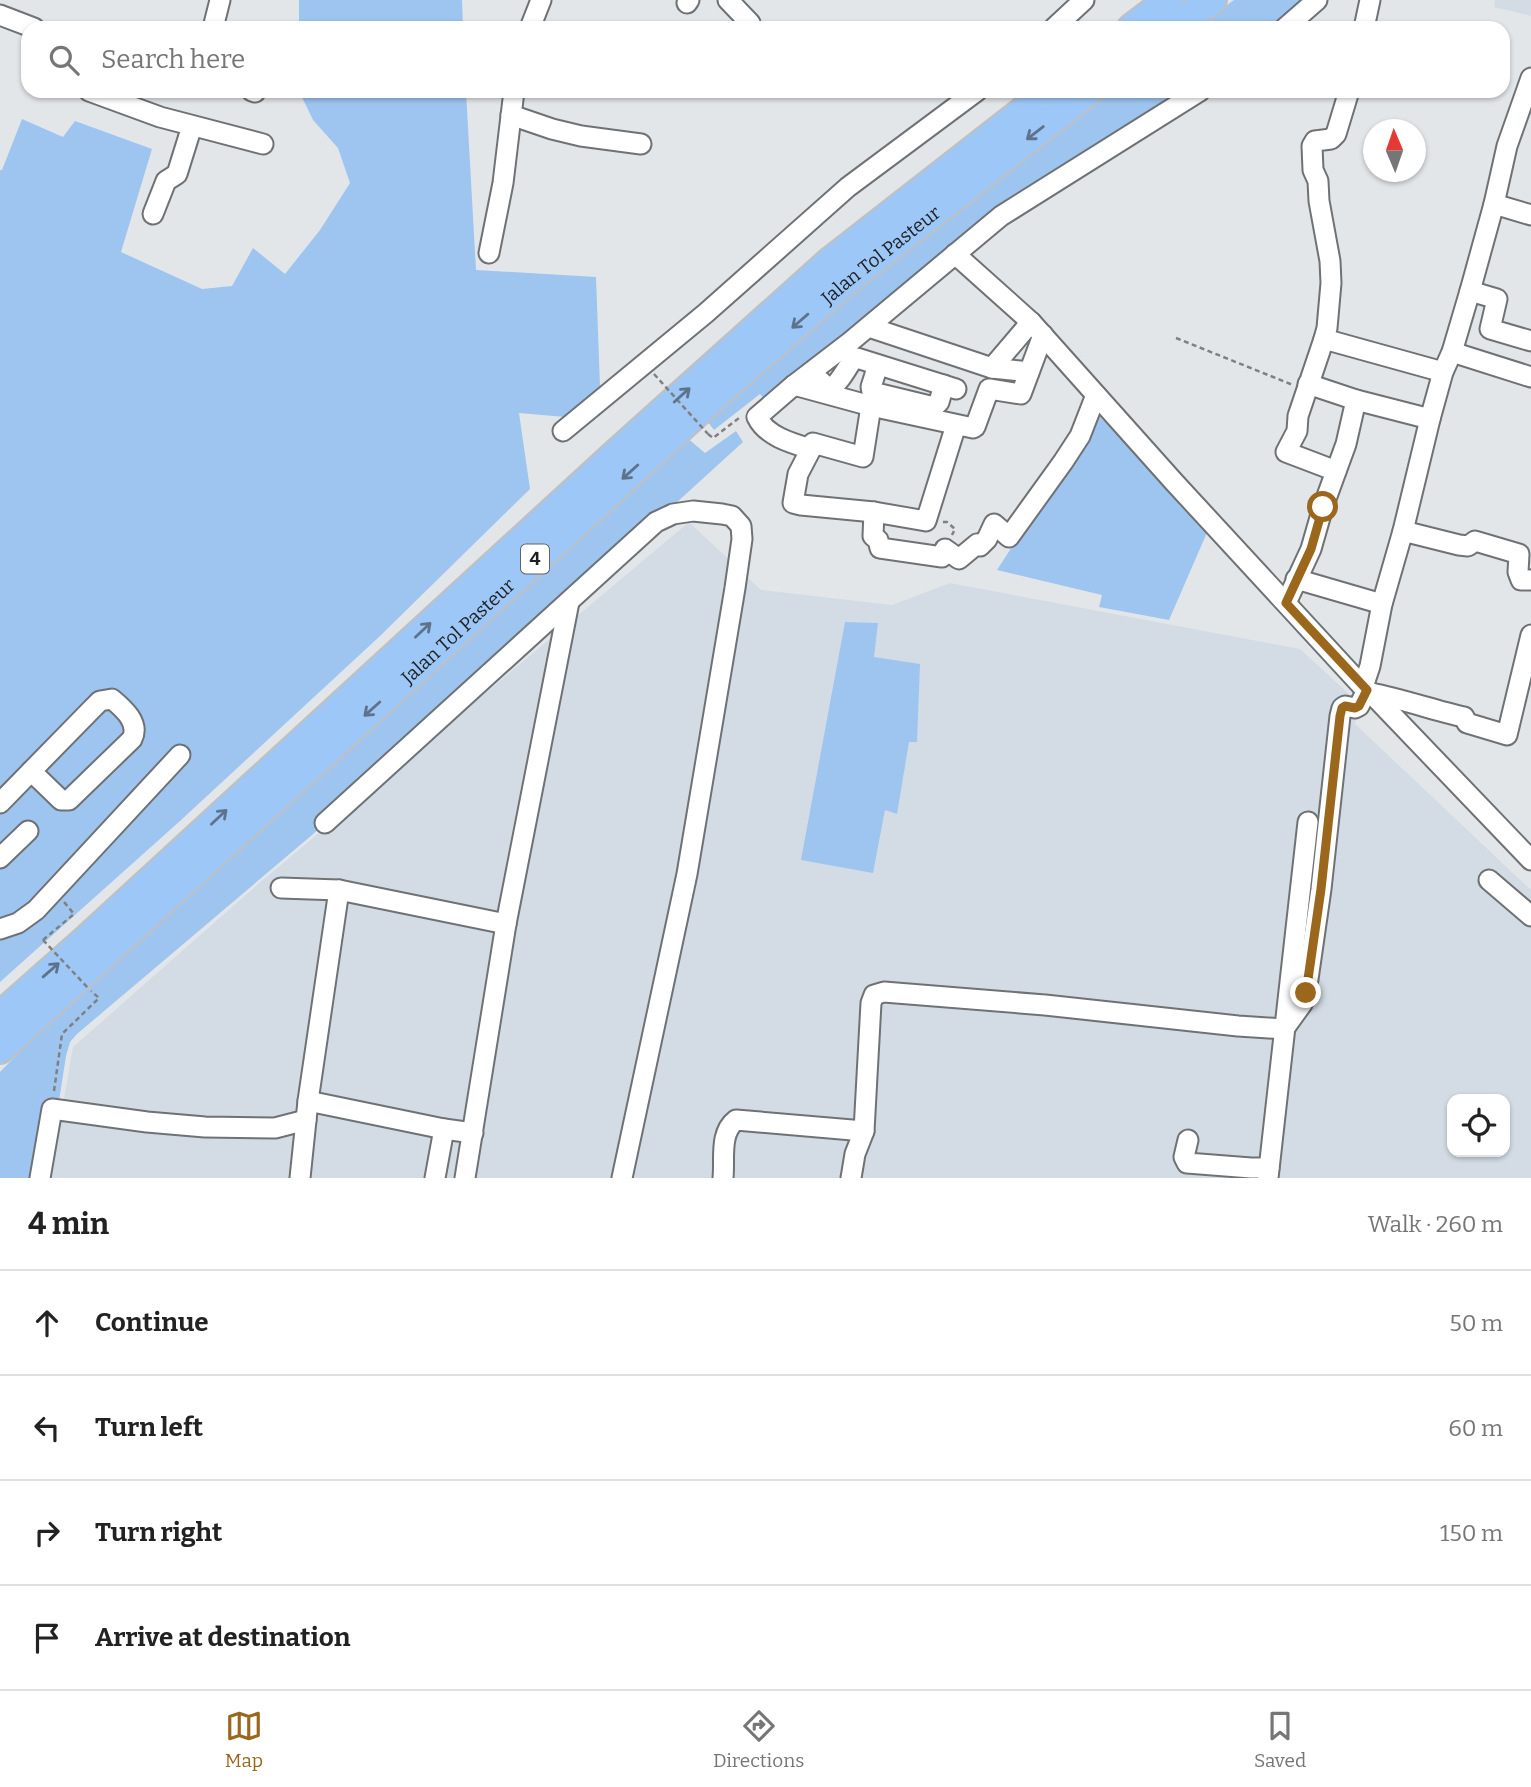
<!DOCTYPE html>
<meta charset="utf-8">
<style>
:root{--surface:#fff;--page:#f2f2f2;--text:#222;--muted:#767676;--line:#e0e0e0;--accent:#9b671d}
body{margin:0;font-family:Bitter,serif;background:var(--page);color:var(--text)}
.controls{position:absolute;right:21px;bottom:21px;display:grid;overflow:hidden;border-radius:14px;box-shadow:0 2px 5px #0004}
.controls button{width:63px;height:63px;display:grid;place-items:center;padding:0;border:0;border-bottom:2px solid var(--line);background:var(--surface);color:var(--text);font:35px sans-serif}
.compass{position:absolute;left:1363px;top:119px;width:63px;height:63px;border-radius:50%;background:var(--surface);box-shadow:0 2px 5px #0004;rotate:358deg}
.stop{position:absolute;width:21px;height:21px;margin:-16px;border:5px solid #9b671d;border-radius:50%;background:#fff}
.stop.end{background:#9b671d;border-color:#fff;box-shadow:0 2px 7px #0008}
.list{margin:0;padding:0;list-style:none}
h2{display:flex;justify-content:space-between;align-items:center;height:91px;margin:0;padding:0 28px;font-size:30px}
h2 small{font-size:23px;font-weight:400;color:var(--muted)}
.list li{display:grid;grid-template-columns:46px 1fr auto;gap:21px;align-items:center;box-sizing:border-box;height:105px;padding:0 28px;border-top:2px solid var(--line)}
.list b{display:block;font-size:26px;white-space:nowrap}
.list em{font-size:23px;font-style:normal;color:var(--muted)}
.icon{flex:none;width:38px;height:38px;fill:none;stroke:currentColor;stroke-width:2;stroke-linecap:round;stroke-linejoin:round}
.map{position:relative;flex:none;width:1531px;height:1178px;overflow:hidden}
.search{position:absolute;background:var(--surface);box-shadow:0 2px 5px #0004;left:21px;right:21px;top:21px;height:77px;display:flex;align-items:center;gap:18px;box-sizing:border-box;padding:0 24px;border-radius:21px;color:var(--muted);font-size:26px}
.sheet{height:511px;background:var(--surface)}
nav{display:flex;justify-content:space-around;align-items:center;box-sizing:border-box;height:98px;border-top:2px solid var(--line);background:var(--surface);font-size:19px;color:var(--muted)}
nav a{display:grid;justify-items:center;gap:4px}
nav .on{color:var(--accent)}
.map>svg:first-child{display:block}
</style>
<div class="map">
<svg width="1531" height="1178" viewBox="0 0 1531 1178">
<rect width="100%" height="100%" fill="#e3e6e9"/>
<g fill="#d3dce5" fill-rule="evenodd">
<polygon points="1495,0 1531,0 1531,16 1494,7"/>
<path d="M689,522L761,590L892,605L950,583L1300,649L1359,703L1355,724L1531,890V1178H50L73,1047L257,885ZM1452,1099H1505V1152H1452Z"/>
</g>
<g fill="#9dc5f0">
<polygon points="299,0 462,0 463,28 299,28"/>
<polygon points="1234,0 1311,0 1277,28 1195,28"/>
<polygon points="299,91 466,91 476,270 596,277 600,386 565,417 519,413 530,489 380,636 180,821 0,982 0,170 2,170 22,119 63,137 75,121 152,149 121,252 202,289 232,286 253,248 285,274 320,230 350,183 338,148 313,120"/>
<polygon points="1110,91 1187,91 766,401 760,394 714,430 704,417 967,196"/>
<polygon points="1093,410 1209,528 1169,620 1099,607 1102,595 997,570 1083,437"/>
<polygon points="736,431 743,442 312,835 77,1034 70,1042 66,1056 47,1178 0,1178 0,1072 58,1013 686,437 705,453"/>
<polygon points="845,622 878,623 874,657 920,664 917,742 909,742 897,814 885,810 873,873 801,860"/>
</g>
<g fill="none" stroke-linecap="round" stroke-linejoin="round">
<g stroke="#6f7275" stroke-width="23">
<g id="minor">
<polyline points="728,0 750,23"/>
<polyline points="687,3 689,0"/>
<polyline points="0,15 34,28"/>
<polyline points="213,28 220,0"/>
<polyline points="530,28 541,0"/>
<polyline points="1054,28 1084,0"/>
<polyline points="1285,28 1317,0"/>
<polyline points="1364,28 1370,0"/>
<polyline points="89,91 160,117 263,144"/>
<polyline points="252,91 255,92"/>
<polyline points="511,115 552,129 581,136 641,144"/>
<polyline points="1494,204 1531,215"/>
<polyline points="153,214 166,181 177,174 192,126"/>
<polyline points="489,253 503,183 514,91"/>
<polyline points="955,254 1031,322 1174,482 1363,687 1371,693 1531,860"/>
<polyline points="1470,291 1497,299 1490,329 1531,341"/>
<polyline points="869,327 992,368 1029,372"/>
<polyline points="1324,339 1443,372"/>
<polyline points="1452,352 1531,377"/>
<polyline points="878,365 871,387 872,392 934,407 939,402 944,385"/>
<polyline points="992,368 1031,322"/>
<path d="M817,378C821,381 826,388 831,387C838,385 849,365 853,359L857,358L956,389"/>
<polyline points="1308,384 1356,400 1430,419"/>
<polyline points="794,385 871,406 973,428 975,427 989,389 1021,394 1043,335"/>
<path d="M956,425L926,521L874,512L801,505L793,503L798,474L811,449C791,443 766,436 757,417L794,385L850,342L1001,216L1200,91"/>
<polyline points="563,431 706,313 848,187 977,91"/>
<polyline points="811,449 813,443 863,457 871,406"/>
<polyline points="1336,471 1286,452 1297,431 1298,416 1324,339 1327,328 1331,283 1330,261 1319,201 1318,181 1313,170 1312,146 1315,141 1331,139 1336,134 1349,91"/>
<polyline points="874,512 873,536 878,540 880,548 942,557 945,549 959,559 977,544 980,546 987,539 994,524 1009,537 1063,462 1080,436 1096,395"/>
<polyline points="1403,531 1459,545 1468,546 1475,541 1519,554 1518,572 1521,580 1531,580"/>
<polyline points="1296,579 1382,604"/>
<polyline points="1286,603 1311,549 1323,507 1346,444 1356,400"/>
<polyline points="1363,687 1370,666 1382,604 1403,531 1430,419 1443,372 1452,352 1470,291 1494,204 1507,146 1531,78"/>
<path d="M1371,693C1402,699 1433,710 1464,717L1467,723L1507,735L1531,635"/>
<path d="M0,803L91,710L100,701L112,699C124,709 140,723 132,739L69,800H61L31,771"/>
<polyline points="325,823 656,522 673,514 693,511 722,514 732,516 741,526 742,539 735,588 687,874 622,1178"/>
<polyline points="0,858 28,831"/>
<polyline points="1489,880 1531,916"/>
<polyline points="281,888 339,890 506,924 465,1178"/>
<polyline points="506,924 569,602"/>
<polyline points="0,929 18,923 36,910 180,755"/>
<polyline points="1284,1029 1302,1004 1306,993 1321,889 1340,716 1342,708 1345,706 1355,708 1359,706 1367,690"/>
<polyline points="308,1101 444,1129"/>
<polyline points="1188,1140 1184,1157 1187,1163 1251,1168 1269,1168"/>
<polyline points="40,1178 52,1109 147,1122 205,1127 275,1128 306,1120"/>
<polyline points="300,1178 308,1101 339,890"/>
<polyline points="435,1178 444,1129 473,1133"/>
<path d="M723,1178C725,1159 719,1133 736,1120L864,1131"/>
<polyline points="851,1178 855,1154 864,1131 871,1003 874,995 884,992 1045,1005 1238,1026 1284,1029"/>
<polyline points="1268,1178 1308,822"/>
</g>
</g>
<g stroke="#c0c0c1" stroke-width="32">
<g id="highway">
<polyline points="1132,28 1169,0"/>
<polyline points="1172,28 1212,0"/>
<polyline points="0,1016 86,940 618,452 831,261 1049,91"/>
<path id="s1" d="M0,1049L728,384L845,282L1089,91"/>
</g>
</g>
<g stroke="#7e8082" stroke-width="2.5" stroke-dasharray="5 3.5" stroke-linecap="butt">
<polyline points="1176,338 1293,385"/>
<polyline points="708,434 713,438 739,418"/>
<polyline points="943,522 947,522 955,529 952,535"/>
<polyline points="43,940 74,914 64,902"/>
<polyline points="54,1091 62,1034 99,998 91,991"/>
</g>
<use href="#minor" stroke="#fff" stroke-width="19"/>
<use href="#highway" stroke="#9dc7f6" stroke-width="28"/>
<g stroke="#7e8082" stroke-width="2.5" stroke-dasharray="5 3.5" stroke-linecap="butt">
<polyline points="654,374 708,434"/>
<polyline points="43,940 89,989"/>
</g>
</g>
<defs><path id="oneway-shaft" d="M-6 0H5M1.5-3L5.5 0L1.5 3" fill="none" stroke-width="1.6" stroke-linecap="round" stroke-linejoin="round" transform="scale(1.75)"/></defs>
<g stroke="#5e738b">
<use href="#oneway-shaft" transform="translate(1035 133) rotate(142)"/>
<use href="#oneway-shaft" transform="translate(800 321) rotate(139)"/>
<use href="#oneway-shaft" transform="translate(682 395) rotate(-42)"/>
<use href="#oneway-shaft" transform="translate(630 472) rotate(138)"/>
<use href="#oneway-shaft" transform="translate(423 630) rotate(-43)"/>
<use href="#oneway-shaft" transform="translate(372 709) rotate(138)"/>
<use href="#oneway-shaft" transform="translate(219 817) rotate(-43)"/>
<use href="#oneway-shaft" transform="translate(51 970) rotate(-41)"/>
</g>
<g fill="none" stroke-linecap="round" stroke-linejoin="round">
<polyline stroke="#9b671d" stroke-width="9" points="1306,993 1321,889 1340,716 1342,708 1345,706 1355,708 1359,706 1367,690 1286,603 1311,549 1323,507"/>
</g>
<g text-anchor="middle" stroke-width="6" stroke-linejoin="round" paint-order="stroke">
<rect fill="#fff" stroke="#626263" stroke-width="2" x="521" y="544.5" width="28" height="29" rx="5"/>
<g font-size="18" font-weight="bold" fill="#1e1f20">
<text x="535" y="565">4</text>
</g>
<g font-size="19" fill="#1e1f20" stroke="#fff">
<text dy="7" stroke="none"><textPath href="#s1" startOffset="1186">Jalan Tol Pasteur</textPath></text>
<text dy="7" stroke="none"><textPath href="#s1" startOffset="620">Jalan Tol Pasteur</textPath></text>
</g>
</g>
</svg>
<div class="controls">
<button><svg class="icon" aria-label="locate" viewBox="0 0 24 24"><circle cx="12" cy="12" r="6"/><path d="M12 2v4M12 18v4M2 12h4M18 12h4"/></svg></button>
</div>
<svg class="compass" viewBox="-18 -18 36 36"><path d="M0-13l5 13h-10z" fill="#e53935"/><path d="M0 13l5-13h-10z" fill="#767676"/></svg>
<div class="stop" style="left:1323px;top:507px"></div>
<div class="stop end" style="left:1306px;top:993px"></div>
<div class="search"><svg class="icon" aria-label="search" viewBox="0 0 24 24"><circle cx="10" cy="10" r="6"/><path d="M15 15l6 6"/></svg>Search here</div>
</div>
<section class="sheet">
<h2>4 min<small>Walk · 260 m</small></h2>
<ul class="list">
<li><svg class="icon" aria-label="ahead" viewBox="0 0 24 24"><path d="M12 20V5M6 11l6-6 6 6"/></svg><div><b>Continue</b></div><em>50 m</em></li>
<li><svg class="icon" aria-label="left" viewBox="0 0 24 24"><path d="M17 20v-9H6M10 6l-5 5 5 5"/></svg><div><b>Turn left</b></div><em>60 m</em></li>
<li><svg class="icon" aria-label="right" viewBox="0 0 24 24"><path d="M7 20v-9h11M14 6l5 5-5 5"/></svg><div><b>Turn right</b></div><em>150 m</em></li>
<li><svg class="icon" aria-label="arrive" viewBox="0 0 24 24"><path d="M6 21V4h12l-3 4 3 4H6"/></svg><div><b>Arrive at destination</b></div></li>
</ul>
</section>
<nav>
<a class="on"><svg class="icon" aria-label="map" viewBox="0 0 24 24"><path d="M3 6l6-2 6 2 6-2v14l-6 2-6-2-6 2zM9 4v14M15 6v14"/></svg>Map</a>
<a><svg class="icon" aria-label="directions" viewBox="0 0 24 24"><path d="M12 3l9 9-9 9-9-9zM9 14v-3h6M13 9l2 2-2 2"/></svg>Directions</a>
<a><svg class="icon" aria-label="saved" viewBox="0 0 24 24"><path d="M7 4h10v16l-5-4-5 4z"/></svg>Saved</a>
</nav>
